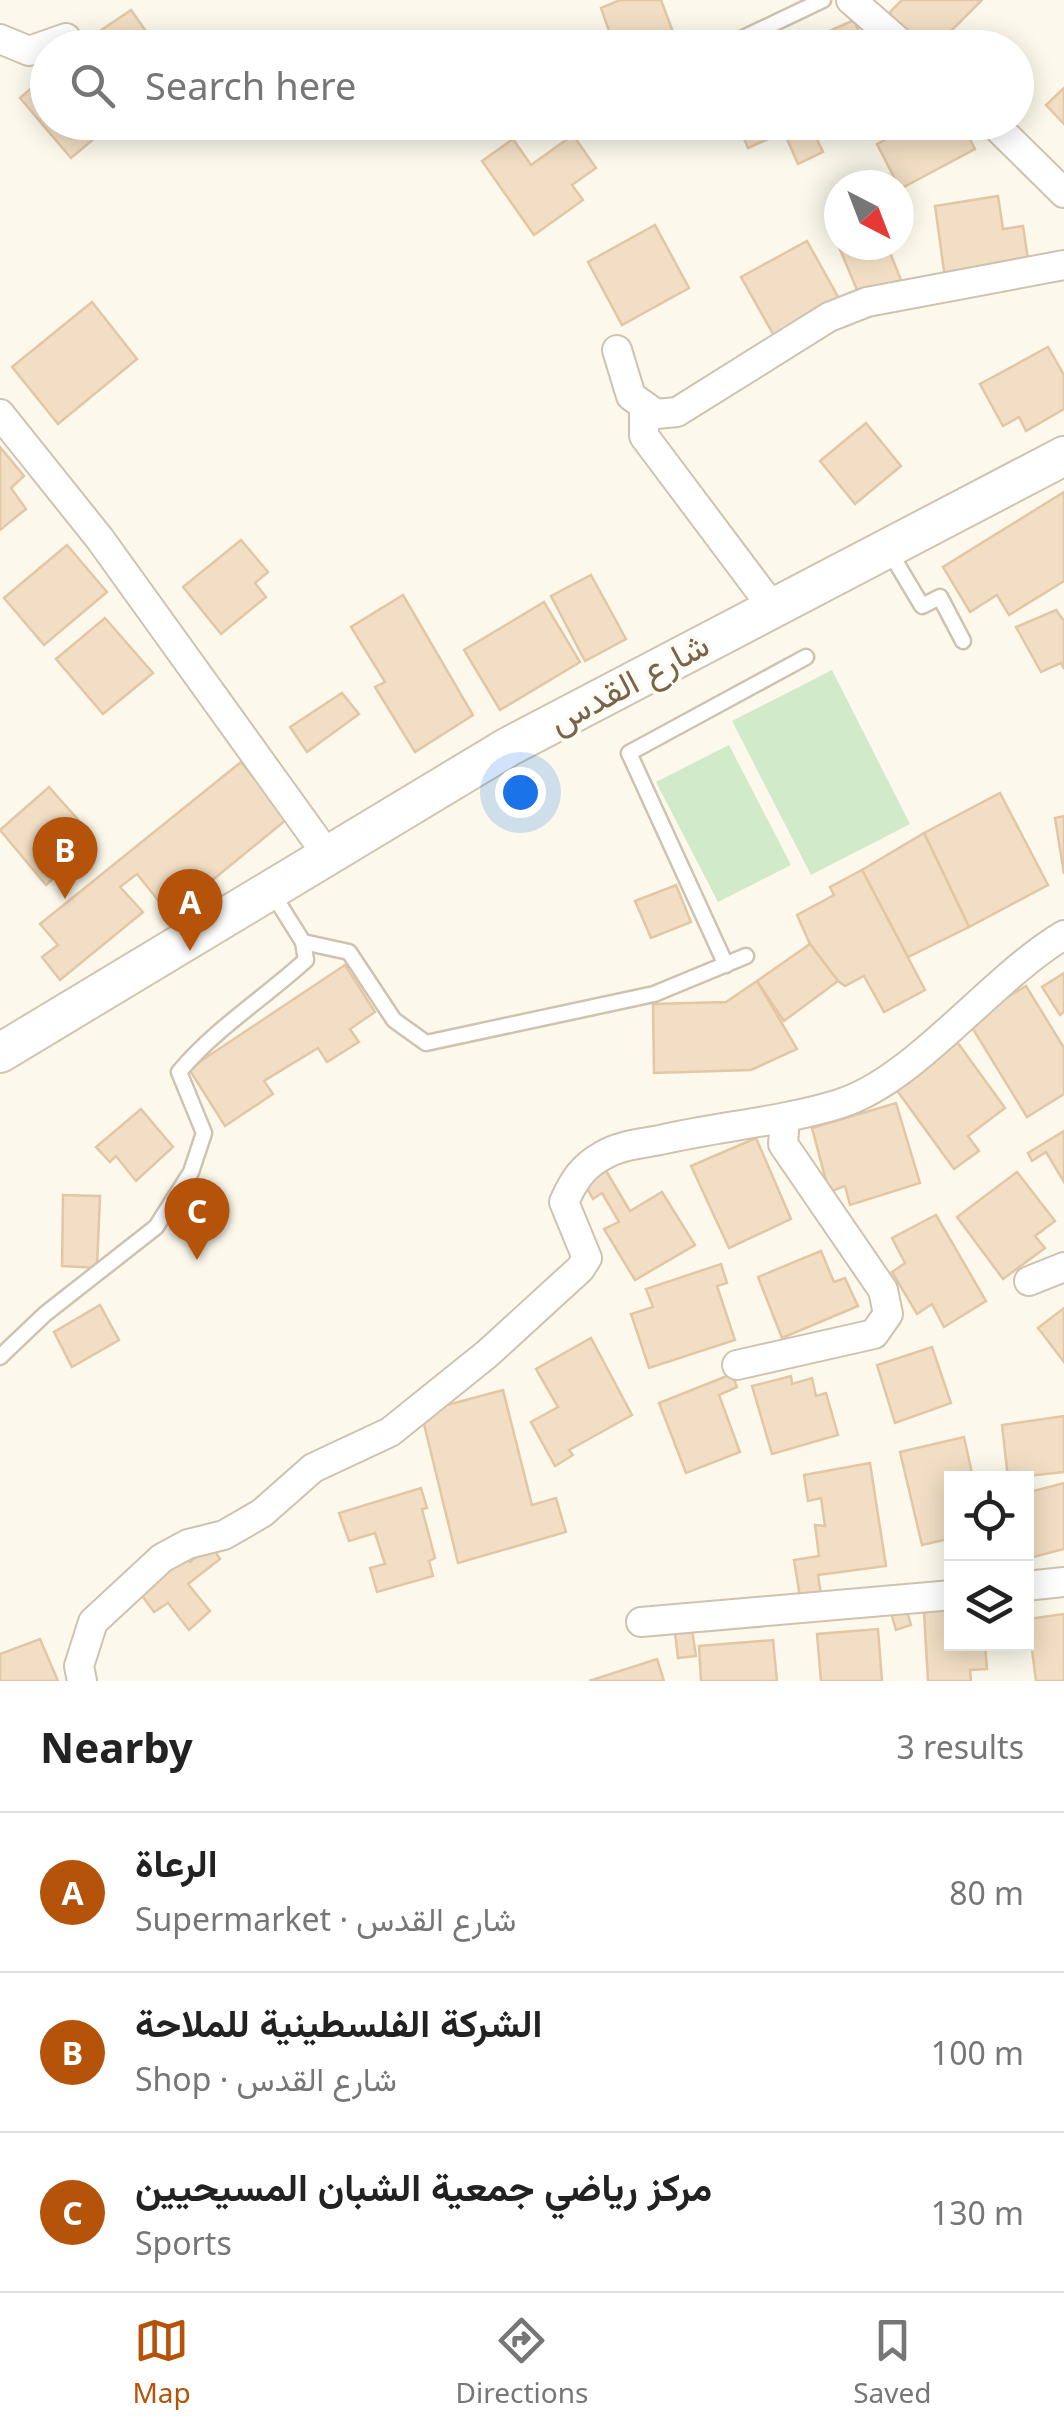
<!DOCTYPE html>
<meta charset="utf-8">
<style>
:root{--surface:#fff;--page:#f6f6f6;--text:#222;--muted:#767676;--line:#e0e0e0;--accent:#b45309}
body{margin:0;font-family:"Noto Sans",Vazirmatn,sans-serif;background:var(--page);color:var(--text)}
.controls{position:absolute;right:30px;bottom:30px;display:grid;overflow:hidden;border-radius:0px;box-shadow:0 5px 25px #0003}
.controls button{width:90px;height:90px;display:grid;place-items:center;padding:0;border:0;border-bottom:2px solid var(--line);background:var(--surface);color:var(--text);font:50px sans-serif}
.compass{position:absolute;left:824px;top:170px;width:90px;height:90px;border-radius:50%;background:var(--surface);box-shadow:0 5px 25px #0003;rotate:138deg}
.you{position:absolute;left:520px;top:792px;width:35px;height:35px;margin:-25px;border:8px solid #fff;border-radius:50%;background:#1a73e8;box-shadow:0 0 0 15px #1a73e833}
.badge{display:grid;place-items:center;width:65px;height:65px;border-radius:50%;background:var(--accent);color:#fff;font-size:32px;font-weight:700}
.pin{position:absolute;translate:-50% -82px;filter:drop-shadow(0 2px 5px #0008)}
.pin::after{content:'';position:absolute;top:52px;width:35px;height:30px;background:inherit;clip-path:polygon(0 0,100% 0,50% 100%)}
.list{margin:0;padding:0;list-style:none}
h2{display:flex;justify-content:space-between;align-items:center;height:130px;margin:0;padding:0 40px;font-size:42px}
h2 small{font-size:32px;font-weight:400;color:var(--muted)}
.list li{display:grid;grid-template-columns:65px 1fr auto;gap:30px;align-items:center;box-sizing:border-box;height:160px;padding:0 40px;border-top:2px solid var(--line)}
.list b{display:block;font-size:38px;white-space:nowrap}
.list p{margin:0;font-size:32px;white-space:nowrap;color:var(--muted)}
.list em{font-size:32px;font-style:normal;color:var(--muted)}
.icon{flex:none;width:55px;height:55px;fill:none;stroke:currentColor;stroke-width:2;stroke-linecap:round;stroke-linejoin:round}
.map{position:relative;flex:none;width:1064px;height:1681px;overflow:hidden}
.search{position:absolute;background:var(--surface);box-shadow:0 5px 25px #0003;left:30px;right:30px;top:30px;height:110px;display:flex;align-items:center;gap:25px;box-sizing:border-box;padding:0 35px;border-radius:55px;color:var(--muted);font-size:38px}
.sheet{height:610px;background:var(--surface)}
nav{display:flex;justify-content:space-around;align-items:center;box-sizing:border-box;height:140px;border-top:2px solid var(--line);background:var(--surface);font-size:28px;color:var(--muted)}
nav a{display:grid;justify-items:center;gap:5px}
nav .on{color:var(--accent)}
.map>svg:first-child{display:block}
</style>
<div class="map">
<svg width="1064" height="1681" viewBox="0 0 1064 1681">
<rect width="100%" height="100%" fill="#fcf9ec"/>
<g fill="#d1eaca">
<polygon points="832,670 910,824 811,875 732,721"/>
<polygon points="729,745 791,865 718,902 656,782"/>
</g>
<g fill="#f1dec4" stroke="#e3c7a5" stroke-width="2.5">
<polygon points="620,0 661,0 679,48 615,48 601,8"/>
<polygon points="902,0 982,0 934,48 922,48 889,13"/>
<polygon points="131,10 158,48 90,48 85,41"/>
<polygon points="854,20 866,48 792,48"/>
<polygon points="48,74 48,122 114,122 71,158 20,98"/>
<polygon points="1064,88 1064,124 1046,105"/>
<polygon points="737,122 815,122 810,125 823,152 798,164 784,132 748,148"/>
<polygon points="920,122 961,122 975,149 900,189 877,144"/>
<polygon points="573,135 596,168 572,185 583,200 534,235 482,161 513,139 531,165"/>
<polygon points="998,196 1003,229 1023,226 1029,266 945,278 935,206"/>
<polygon points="655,225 689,288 622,325 588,262"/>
<polygon points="807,241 842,304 777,341 741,277"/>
<polygon points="887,245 901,280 860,297 839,247"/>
<polygon points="92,302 137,359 58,424 12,367"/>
<polygon points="1048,347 1064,375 1064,409 1026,431 1019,417 1003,426 980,384"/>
<polygon points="866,423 901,466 855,504 820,461"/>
<polygon points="0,447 24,476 11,488 26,509 0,530"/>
<polygon points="1064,492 1064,581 1009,615 997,595 970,612 943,567"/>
<polygon points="241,540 268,572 255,583 266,597 221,634 183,587"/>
<polygon points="67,545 107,592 44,645 4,598"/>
<polygon points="591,575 626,639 585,661 551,596"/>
<polygon points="403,595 473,715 415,752 375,687 385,682 351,627"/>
<polygon points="544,602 580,662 500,710 464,650"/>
<polygon points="1056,610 1064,621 1064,669 1061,663 1041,672 1016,627"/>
<polygon points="105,618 153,673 103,714 56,659"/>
<polygon points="342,693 359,714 307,752 290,727"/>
<polygon points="241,762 287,819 170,915 137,874 120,887 143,912 60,980 42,957 58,945 40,924"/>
<polygon points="49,787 89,832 75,844 83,852 46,885 0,830"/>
<polygon points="1000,793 1048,885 969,927 924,833"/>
<polygon points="1064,816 1064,874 1055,818"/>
<polygon points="924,833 969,927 908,957 862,870"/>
<polygon points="862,870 925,990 884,1012 864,976 845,986 838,981 810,944 797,915 834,895 830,887"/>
<polygon points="676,885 691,922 651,938 635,901"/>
<polygon points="810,944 838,981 784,1021 757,981"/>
<polygon points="345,965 375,1012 350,1029 359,1042 327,1062 318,1048 264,1081 273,1094 225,1126 189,1069"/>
<polygon points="1064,973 1064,1012 1060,1015 1042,987"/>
<polygon points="757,981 797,1049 751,1070 654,1073 653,1004 726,1002"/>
<polygon points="1026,986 1064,1048 1064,1094 1027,1117 968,1021"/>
<polygon points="955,1039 1005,1108 968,1136 979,1151 954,1169 893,1085"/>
<polygon points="896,1103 920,1183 850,1205 845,1186 829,1192 812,1128"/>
<polygon points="141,1109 173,1147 136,1181 116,1156 110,1162 96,1147"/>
<polygon points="1064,1131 1064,1182 1046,1152 1032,1161 1028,1153"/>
<polygon points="756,1138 791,1219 729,1248 691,1166"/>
<polygon points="605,1169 630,1211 662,1192 695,1245 635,1280 604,1229 619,1222 602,1193 593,1199 584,1183"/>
<polygon points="1017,1172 1055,1221 1035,1236 1045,1248 1003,1279 957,1217"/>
<polygon points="63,1195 100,1196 97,1268 62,1266"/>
<polygon points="936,1215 986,1301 944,1327 932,1304 917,1314 892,1272 905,1263 892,1238"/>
<polygon points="821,1251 834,1282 845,1278 858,1306 782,1338 758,1277"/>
<polygon points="721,1264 727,1283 717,1286 735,1340 649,1368 631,1314 653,1307 646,1289"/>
<polygon points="100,1305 119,1340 72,1367 54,1332"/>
<polygon points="1064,1308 1064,1362 1038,1328"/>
<polygon points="591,1338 632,1415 569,1450 573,1455 555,1466 531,1422 558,1407 536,1369"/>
<polygon points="932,1347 951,1403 895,1423 877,1365"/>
<polygon points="732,1374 737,1387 719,1395 740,1452 686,1473 659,1403"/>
<polygon points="791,1376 792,1384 812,1378 816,1396 826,1393 838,1435 772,1454 752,1386"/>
<polygon points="503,1390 532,1505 556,1498 566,1532 458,1563 421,1412"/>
<polygon points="1064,1416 1064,1472 1008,1478 1002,1425"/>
<polygon points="964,1437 973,1478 952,1478 952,1538 922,1545 900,1452"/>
<polygon points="870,1463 886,1566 818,1575 821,1594 800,1597 794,1560 819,1556 815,1525 825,1526 821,1498 808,1501 804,1475"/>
<polygon points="1064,1483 1064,1549 1026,1559 1026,1493"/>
<polygon points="421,1488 427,1508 422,1509 435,1558 429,1561 433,1576 377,1592 370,1568 385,1564 375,1533 349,1541 339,1513"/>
<polygon points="211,1545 220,1559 188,1584 210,1611 189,1630 168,1603 154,1612 138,1590 182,1554 190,1562"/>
<polygon points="906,1608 911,1625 896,1630 891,1613"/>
<polygon points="952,1610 952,1644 985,1644 987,1669 970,1670 971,1681 928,1681 924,1612"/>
<polygon points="1064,1614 1064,1681 1036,1681 1028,1619"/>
<polygon points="878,1629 882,1681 821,1681 817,1634"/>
<polygon points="692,1630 696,1656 678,1658 675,1633"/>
<polygon points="40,1639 58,1681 0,1681 0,1654"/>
<polygon points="773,1640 777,1681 701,1681 699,1646"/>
<polygon points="657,1659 664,1681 589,1681"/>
</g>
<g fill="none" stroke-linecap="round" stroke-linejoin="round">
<g stroke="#cfc3b0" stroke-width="19">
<g id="service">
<polyline points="722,48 823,0"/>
<polyline points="888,549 922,606 940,597 963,641"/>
<polyline points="303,942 349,952 394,1020 426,1043 654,994 746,956"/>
<polyline points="726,965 629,753 806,657"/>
<path d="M0,1357L45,1314L156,1227L191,1172L204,1133L179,1072C216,1028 263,999 306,960L303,942L271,891"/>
</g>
</g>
<g stroke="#cfc3b0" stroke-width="32">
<g id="minor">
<polyline points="851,0 906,48"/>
<polyline points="0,39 29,51 66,38"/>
<polyline points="992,122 1064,193"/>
<polyline points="617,350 631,396 656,414 677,412 829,317 867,302 1064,265"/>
<polyline points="644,409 644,436 773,608"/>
<polyline points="0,414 100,539 326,853"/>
<polyline points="1029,1281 1064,1267"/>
<polyline points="737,1365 874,1334 888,1314 883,1290 783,1144 785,1118"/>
<polyline points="1026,1586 1064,1582"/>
<polyline points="641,1622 952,1595"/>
<path d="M82,1681L79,1666L93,1622L162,1558L188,1544L224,1535L262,1513L313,1468L390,1432L487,1354L580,1269L587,1258L564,1202C573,1182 582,1167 602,1156C620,1145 640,1144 660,1140C720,1126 781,1122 839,1104C916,1080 990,979 1064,935"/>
</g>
</g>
<g stroke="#d2c4af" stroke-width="42">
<polyline id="secondary" points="0,1053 508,747 1064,456"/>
</g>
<use href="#service" stroke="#fff" stroke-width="14"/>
<use href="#minor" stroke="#fff" stroke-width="28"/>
<use href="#secondary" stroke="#fff" stroke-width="38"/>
</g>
<g text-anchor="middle" stroke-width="8" stroke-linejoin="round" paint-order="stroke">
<g font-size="35" fill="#78644e" stroke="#fefcf2">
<text transform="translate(629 683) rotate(-28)" y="12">شارع القدس</text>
</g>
</g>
</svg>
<div class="controls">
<button><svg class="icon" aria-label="locate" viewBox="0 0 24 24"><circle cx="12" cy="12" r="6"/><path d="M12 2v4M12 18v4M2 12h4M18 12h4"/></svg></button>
<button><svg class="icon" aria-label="layers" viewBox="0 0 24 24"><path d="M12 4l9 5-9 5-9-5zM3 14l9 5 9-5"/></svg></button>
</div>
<svg class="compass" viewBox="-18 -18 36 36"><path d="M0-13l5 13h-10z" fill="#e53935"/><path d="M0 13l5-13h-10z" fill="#767676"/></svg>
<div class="you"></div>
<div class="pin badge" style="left:190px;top:951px">A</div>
<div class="pin badge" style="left:65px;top:899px">B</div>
<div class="pin badge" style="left:197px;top:1260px">C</div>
<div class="search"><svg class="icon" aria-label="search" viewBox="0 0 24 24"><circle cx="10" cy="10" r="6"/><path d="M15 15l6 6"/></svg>Search here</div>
</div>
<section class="sheet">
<h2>Nearby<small>3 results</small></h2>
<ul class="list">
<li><span class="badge">A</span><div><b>الرعاة</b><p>Supermarket · شارع القدس</p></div><em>80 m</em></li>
<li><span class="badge">B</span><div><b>الشركة الفلسطينية للملاحة</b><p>Shop · شارع القدس</p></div><em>100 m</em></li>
<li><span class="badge">C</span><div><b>مركز رياضي جمعية الشبان المسيحيين</b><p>Sports</p></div><em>130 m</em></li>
</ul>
</section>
<nav>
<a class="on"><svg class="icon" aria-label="map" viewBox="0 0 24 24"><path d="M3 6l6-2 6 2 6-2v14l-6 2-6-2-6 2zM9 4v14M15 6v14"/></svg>Map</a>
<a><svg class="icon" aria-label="directions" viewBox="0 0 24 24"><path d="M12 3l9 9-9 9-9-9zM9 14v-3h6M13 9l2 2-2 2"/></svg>Directions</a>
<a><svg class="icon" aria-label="saved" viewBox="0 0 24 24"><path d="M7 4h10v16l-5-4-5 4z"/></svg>Saved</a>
</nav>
